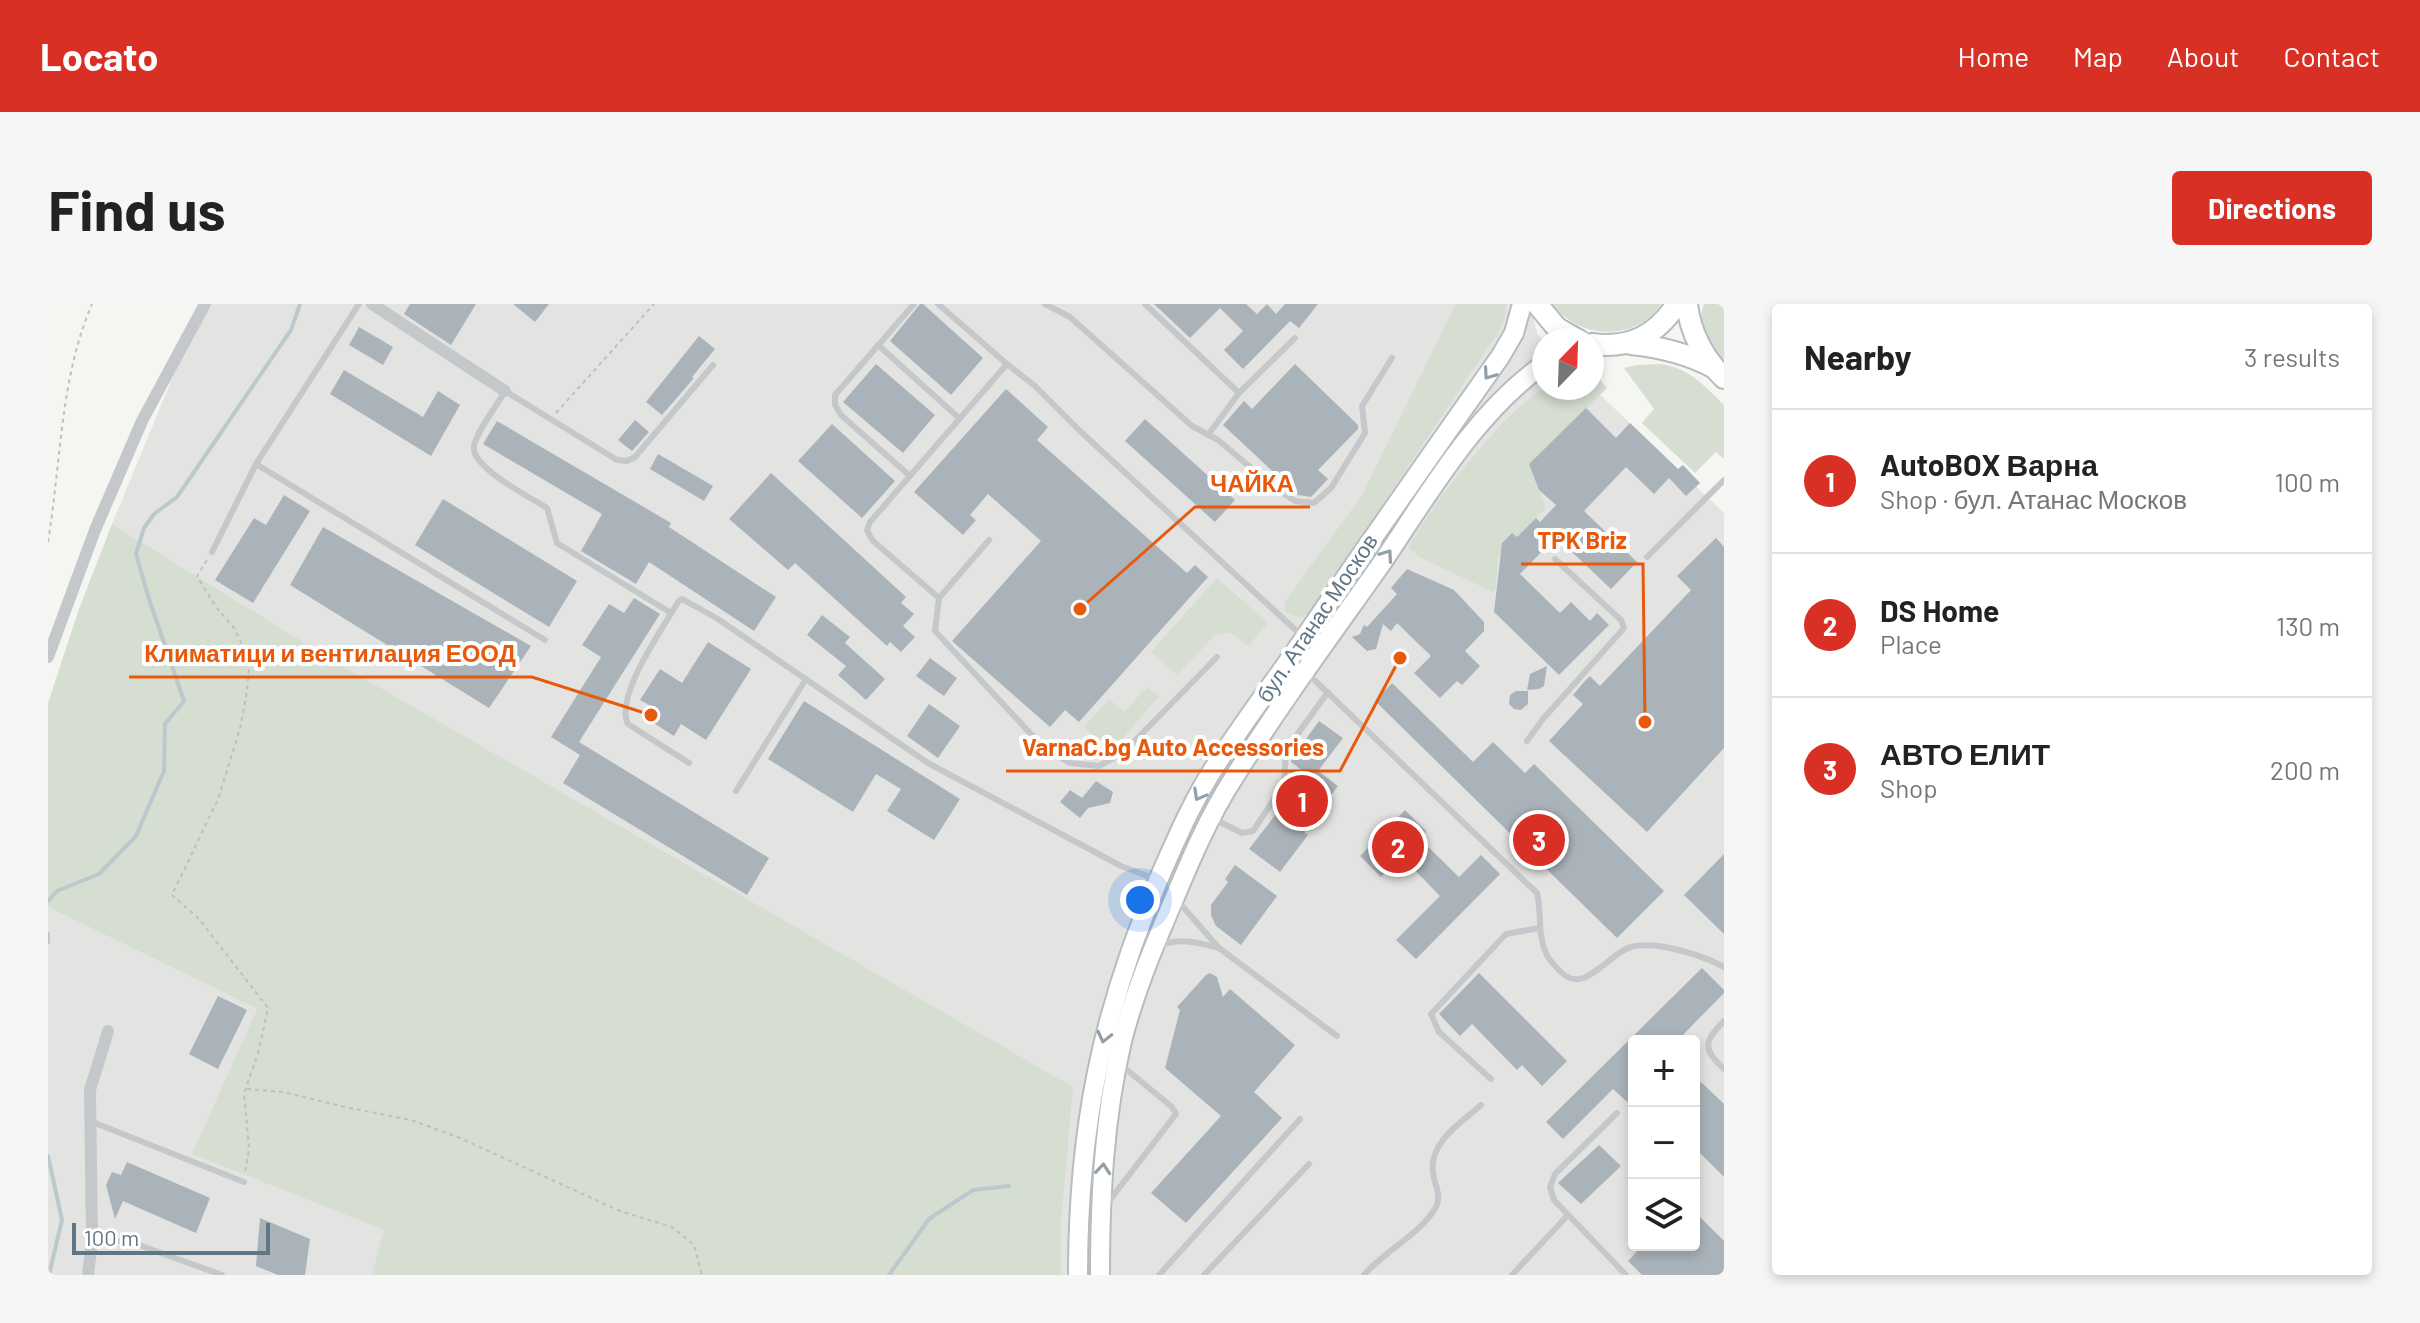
<!DOCTYPE html>
<meta charset="utf-8">
<style>
:root{--surface:#fff;--page:#f6f6f6;--text:#222;--muted:#767676;--line:#e0e0e0;--accent:#d93025}
body{margin:0;font-family:Barlow,sans-serif;background:var(--page);color:var(--text)}
.controls{position:absolute;right:24px;bottom:24px;display:grid;overflow:hidden;border-radius:8px;box-shadow:0 4px 12px #0003}
.controls button{width:72px;height:72px;display:grid;place-items:center;padding:0;border:0;border-bottom:2px solid var(--line);background:var(--surface);color:var(--text);font:40px sans-serif}
.compass{position:absolute;left:1484px;top:24px;width:72px;height:72px;border-radius:50%;background:var(--surface);box-shadow:0 4px 12px #0003;rotate:23deg}
.scale{position:absolute;left:24px;bottom:20px;width:198px;box-sizing:border-box;padding-left:8px;border:4px solid #617685;border-top:0;font-size:22px;line-height:28px;white-space:nowrap;color:#617685;-webkit-text-stroke:6px #fff;paint-order:stroke}
.you{position:absolute;left:1092px;top:596px;width:28px;height:28px;margin:-20px;border:6px solid #fff;border-radius:50%;background:#1a73e8;box-shadow:0 0 0 12px #1a73e833}
.badge{display:grid;place-items:center;width:52px;height:52px;border-radius:50%;background:var(--accent);color:#fff;font-size:26px;font-weight:700}
.pin{position:absolute;translate:-50% -50%;border:4px solid #fff;box-shadow:0 2px 8px #0006}
.list{margin:0;padding:0;list-style:none}
h2{display:flex;justify-content:space-between;align-items:center;height:104px;margin:0;padding:0 32px;font-size:34px}
h2 small{font-size:26px;font-weight:400;color:var(--muted)}
.list li{display:grid;grid-template-columns:52px 1fr auto;gap:24px;align-items:center;box-sizing:border-box;height:144px;padding:0 32px;border-top:2px solid var(--line)}
.list b{display:block;font-size:30px;white-space:nowrap}
.list p{margin:0;font-size:26px;white-space:nowrap;color:var(--muted)}
.list em{font-size:26px;font-style:normal;color:var(--muted)}
.icon{flex:none;width:44px;height:44px;fill:none;stroke:currentColor;stroke-width:2;stroke-linecap:round;stroke-linejoin:round}
.map{position:relative;flex:none;width:1676px;height:971px;overflow:hidden;border-radius:8px}
header{display:flex;align-items:center;gap:48px;box-sizing:border-box;height:112px;padding:0 40px;background:var(--accent);color:#fff}
header strong{font-size:38px}
nav{display:flex;gap:44px;margin-inline-start:auto;font-size:28px}
.intro{display:flex;align-items:center;justify-content:space-between;box-sizing:border-box;height:192px;padding:0 48px}
h1{margin:0;font-size:56px}
.button{padding:20px 36px;border-radius:8px;background:var(--accent);color:#fff;font-size:28px;font-weight:700}
main{display:flex;gap:48px;padding:0 48px}
aside{flex:1;background:var(--surface);border-radius:8px;box-shadow:0 4px 12px #0003}
.map>svg:first-child{display:block}
</style>
<header>
<strong>Locato</strong>
<nav><a>Home</a><a>Map</a><a>About</a><a>Contact</a></nav>
</header>
<div class="intro"><h1>Find us</h1><a class="button">Directions</a></div>
<main>
<div class="map">
<svg width="1676" height="971" viewBox="0 0 1676 971">
<rect width="100%" height="100%" fill="#f5f5f1"/>
<g fill="#e3e4e2" fill-rule="evenodd">
<path d="M155,0H1481L1490,31L1496,37V84L1544,83L1676,209V971H1013V918L296,363L64,220ZM1586,737H1646V941H1586Z"/>
<polygon points="0,603 209,705 145,850 337,926 324,971 0,971"/>
</g>
<g fill="#d6ddd1">
<path d="M1408,0H1458L1457,13L1453,24L1270,297C1259,312 1254,318 1237,307V298L1314,191Z"/>
<path d="M1505,0H1613C1589,38 1530,36 1505,0Z"/>
<path d="M1656,0H1676V57C1658,38 1646,28 1656,0Z"/>
<path d="M1613,60C1641,64 1657,82 1676,101V155L1668,148L1647,169L1594,119L1606,105L1576,64L1589,61Z"/>
<path d="M1544,66L1559,84L1481,160L1498,204L1450,252L1448,283L1445,288L1371,253L1361,244C1376,209 1462,101 1495,85C1505,81 1532,84 1544,84Z"/>
<polygon points="64,220 296,363 1025,783 1013,918 1013,971 324,971 336,926 144,850 209,705 0,603 0,399 31,305"/>
<polygon points="1169,274 1220,319 1200,342 1183,329 1167,331 1129,371 1103,348"/>
<path d="M1099,383L1111,392L1070,440C1056,442 1046,432 1036,423L1061,395L1076,408Z"/>
</g>
<g fill="none" stroke-linecap="round" stroke-linejoin="round">
<g stroke="#bbc8cc" stroke-width="4">
<polyline points="0,597 9,587 51,570 88,532 116,467 117,420 136,397 101,295 88,250 96,224 106,210 129,193 243,26 252,0"/>
<polyline points="0,630 0,638"/>
<polyline points="0,852 14,916 1,971"/>
<polyline points="841,971 881,915 925,886 961,882"/>
</g>
</g>
<g fill="#aab3b9">
<polygon points="362,0 428,0 403,41 356,10"/>
<polygon points="465,0 501,0 487,18"/>
<polygon points="872,0 875,0 935,54 903,91 842,37"/>
<polygon points="1106,0 1198,0 1209,10 1219,0 1228,10 1237,0 1270,0 1251,24 1242,17 1195,65 1176,46 1195,27 1172,4 1142,34"/>
<polygon points="311,23 345,43 335,61 301,41"/>
<polygon points="651,32 667,45 644,73 646,74 614,111 598,98"/>
<polygon points="828,60 887,111 855,149 795,98"/>
<polygon points="1247,60 1310,121 1310,125 1270,166 1280,175 1263,193 1250,191 1175,121 1196,97 1204,105"/>
<polygon points="296,66 375,113 390,87 412,101 383,152 282,90"/>
<polygon points="958,85 1000,123 989,136 1139,269 1147,261 1160,273 1031,418 1017,406 1002,423 904,337 993,237 940,190 922,211 928,216 915,231 866,188"/>
<polygon points="1538,104 1568,134 1582,119 1630,165 1635,161 1652,179 1638,192 1621,174 1606,190 1578,163 1536,207 1589,258 1563,285 1508,233 1472,270 1512,309 1523,298 1542,317 1549,309 1561,321 1511,371 1446,308 1454,239 1464,229 1469,233 1488,214 1492,218 1508,201 1491,186 1481,160"/>
<polygon points="1097,115 1187,196 1167,218 1077,137"/>
<polygon points="587,116 601,128 584,147 570,136"/>
<polygon points="449,117 623,219 621,223 728,293 706,327 601,258 588,280 533,247 554,210 435,140"/>
<polygon points="784,120 847,177 814,214 750,157"/>
<polygon points="610,150 665,182 656,197 602,165"/>
<polygon points="723,169 858,293 853,299 866,310 855,322 867,333 853,348 842,338 839,342 747,259 740,266 681,215"/>
<polygon points="236,191 262,207 205,299 167,276 206,214 218,221"/>
<polygon points="395,195 529,277 501,323 367,241"/>
<polygon points="275,223 483,342 441,404 242,281"/>
<polygon points="1668,234 1676,243 1676,444 1599,528 1501,437 1535,400 1525,391 1536,378 1542,372 1552,382 1643,286 1629,272"/>
<polygon points="1359,265 1406,286 1436,318 1436,327 1417,347 1432,362 1414,381 1409,377 1392,394 1366,369 1383,352 1349,319 1343,327 1335,320 1328,345 1319,347 1304,333 1312,330 1316,321 1319,323 1349,290 1343,284"/>
<polygon points="586,294 612,310 531,438 721,554 699,591 515,479 532,451 503,433 553,353 534,341 561,300 576,309"/>
<polygon points="774,311 802,333 797,339 837,375 818,396 790,371 798,362 759,331"/>
<polygon points="660,338 703,365 658,436 633,420 626,432 596,413 603,402 592,396 612,365 634,379"/>
<polygon points="882,354 909,374 896,392 868,372"/>
<polygon points="1499,362 1496,382 1491,385 1479,386 1482,370"/>
<polygon points="1344,379 1425,458 1445,438 1477,469 1486,460 1616,587 1569,634 1327,397"/>
<polygon points="1468,387 1480,387 1480,400 1473,406 1466,405 1461,400 1462,391"/>
<polygon points="756,397 912,495 886,536 839,507 853,485 828,470 805,508 720,455"/>
<polygon points="881,400 912,422 890,454 859,432"/>
<polygon points="1271,417 1295,434 1270,467 1290,482 1256,528 1260,531 1232,568 1201,545 1259,470 1243,458 1244,454"/>
<polygon points="1048,477 1065,488 1062,499 1040,504 1032,514 1012,498 1022,486 1034,494"/>
<polygon points="1357,506 1378,527 1371,534 1411,573 1433,551 1452,570 1368,655 1348,636 1392,592 1353,552 1333,573 1312,552"/>
<polygon points="1676,550 1676,630 1636,591"/>
<polygon points="1187,561 1229,592 1193,641 1168,622 1163,611 1163,601 1180,578 1177,575"/>
<polygon points="1654,664 1676,686 1676,689 1629,737 1586,737 1586,791 1579,798 1565,785 1515,835 1498,818"/>
<polygon points="1162,669 1169,673 1175,693 1182,685 1247,741 1206,788 1234,814 1138,919 1103,889 1173,812 1117,764 1132,706 1129,703 1158,671"/>
<polygon points="1431,669 1519,757 1494,782 1474,761 1469,766 1424,720 1412,732 1391,710"/>
<polygon points="170,692 199,706 170,765 141,750"/>
<polygon points="1653,778 1676,800 1676,873 1646,843 1646,785"/>
<polygon points="1551,841 1573,862 1533,900 1510,879"/>
<polygon points="79,858 162,894 148,929 75,897 67,915 58,881 64,868 73,871"/>
<polygon points="1646,907 1676,937 1676,971 1594,971 1580,957 1595,941 1646,941"/>
<polygon points="212,914 262,935 257,971 230,971 208,962"/>
</g>
<g fill="none" stroke-linecap="round" stroke-linejoin="round">
<g stroke="#b6bcc0" stroke-width="22">
<g id="secondary">
<path d="M1030,971C1030,824 1054,707 1112,572C1128,536 1144,498 1166,464C1195,418 1229,375 1259,330C1322,237 1387,145 1452,53L1466,29L1474,0"/>
<path d="M1052,971C1052,892 1056,814 1074,737C1086,690 1105,644 1124,600C1142,557 1160,514 1185,475C1230,403 1280,335 1329,266C1378,195 1424,111 1496,60"/>
</g>
</g>
<g stroke="#b7bbbf" stroke-width="24">
<g id="primary">
<polyline points="1489,0 1509,24 1530,36"/>
<path d="M1639,0C1642,28 1656,55 1676,74"/>
<path d="M1544,40C1583,45 1608,31 1629,0"/>
<path d="M1583,40C1613,43 1638,49 1665,63"/>
</g>
</g>
<g stroke="#bdc0c2" stroke-width="2" stroke-dasharray="4 4" stroke-linecap="butt">
<polyline points="508,109 606,0"/>
<path d="M0,238C13,159 12,74 44,0"/>
<polyline points="159,256 149,272 168,303 186,324 202,357 198,393 192,425 170,495 124,591 151,615 220,704 211,746 196,790 201,844 197,869"/>
<polyline points="199,785 235,788 297,803 363,816 412,834 572,907 624,923 646,941 654,971"/>
</g>
<g stroke="#c4c8cb" stroke-width="6">
<polyline points="890,0 959,60"/>
<polyline points="997,0 1022,13 1144,122 1170,136 1227,184 1247,197 1266,199 1283,184 1317,129 1314,102 1344,54"/>
<polyline points="1097,0 1191,89"/>
<polyline points="830,41 911,114"/>
<polyline points="1160,131 1191,89 1247,34"/>
<polyline points="208,160 497,336"/>
<polyline points="862,172 793,111 787,101 787,91 866,0"/>
<polyline points="164,248 208,160 311,0"/>
<polyline points="1599,253 1676,176"/>
<polyline points="891,294 941,236"/>
<path d="M623,309L509,239L499,204C482,193 422,163 426,142C429,126 449,102 457,87L569,156L579,157L587,153L665,61"/>
<polyline points="1169,353 1075,449 1051,462 1022,459 995,443 887,327 891,294 824,236 819,226 822,218 959,60 987,82 1032,127 1254,332"/>
<path d="M1260,370L1489,589C1494,609 1489,629 1498,649C1500,655 1505,659 1509,664C1536,697 1559,647 1587,642C1612,638 1654,651 1676,663"/>
<polyline points="1479,437 1495,415 1576,324 1573,316 1507,255"/>
<path d="M641,459L580,420C566,393 615,324 630,298L634,295L670,315L880,459L1073,562L1107,575"/>
<polyline points="688,487 758,375"/>
<polyline points="1166,515 1194,529 1205,527 1236,480 1238,446 1280,388"/>
<polyline points="1128,595 1171,644 1289,732"/>
<path d="M1112,642C1131,633 1151,639 1171,644"/>
<path d="M1676,717C1655,738 1655,745 1676,765"/>
<polyline points="1443,775 1391,728 1383,710 1458,630 1491,624"/>
<polyline points="1569,809 1507,870 1502,883 1506,896 1578,971"/>
<polyline points="42,817 196,878"/>
<polyline points="1058,901 1128,810 1124,803 1073,761"/>
<polyline points="44,937 80,937 174,971"/>
<polyline points="1111,971 1252,815"/>
<polyline points="1156,971 1261,860"/>
<path d="M1316,971C1336,947 1373,930 1388,903C1394,891 1386,880 1385,868C1381,838 1414,818 1433,801"/>
<polyline points="1464,971 1520,911"/>
</g>
<g stroke="#c4c8cb" stroke-width="12">
<polyline points="324,0 457,87"/>
<polyline points="0,353 47,226 94,117 157,0"/>
<polyline points="40,971 44,937 42,786 60,727"/>
</g>
<use href="#secondary" stroke="#fff" stroke-width="18"/>
<use href="#primary" stroke="#fff" stroke-width="20"/>
</g>
<defs><path id="oneway-chevron" d="M-2-3.5L2.5 0L-2 3.5" fill="none" stroke-width="1.6" stroke-linecap="round" stroke-linejoin="round" transform="scale(2)"/></defs>
<g stroke="#909faa">
<use href="#oneway-chevron" transform="translate(1441 70) rotate(125)"/>
<use href="#oneway-chevron" transform="translate(1339 251) rotate(-55)"/>
<use href="#oneway-chevron" transform="translate(1151 491) rotate(119)"/>
<use href="#oneway-chevron" transform="translate(1056 733) rotate(103)"/>
<use href="#oneway-chevron" transform="translate(1055 865) rotate(-85)"/>
</g>
<g text-anchor="middle" stroke-width="8" stroke-linejoin="round" paint-order="stroke">
<g font-size="22" fill="#617685" stroke="#fff">
<text transform="translate(1269 314) rotate(-56)" y="8">бул. Атанас Москов</text>
</g>
</g>
<path fill="none" stroke="#e8590c" stroke-width="3" d="M1032 305L1147 203H1262M1597 418L1595 260H1473M603 411L484 373H81M1352 354L1292 467H958"/>
<g fill="#e8590c" stroke="#fff" stroke-width="3">
<circle cx="1032" cy="305" r="8"/>
<circle cx="1597" cy="418" r="8"/>
<circle cx="603" cy="411" r="8"/>
<circle cx="1352" cy="354" r="8"/>
</g>
<g font-size="24" text-anchor="middle" font-weight="bold" fill="#e8590c" stroke="#fff" stroke-width="8" stroke-linejoin="round" paint-order="stroke">
<text x="1204" y="188">ЧАЙКА</text>
<text x="1534" y="245">TPK Briz</text>
<text x="282" y="358">Климатици и вентилация ЕООД</text>
<text x="1125" y="452">VarnaC.bg Auto Accessories</text>
</g>
</svg>
<div class="controls">
<button>+</button>
<button>−</button>
<button><svg class="icon" aria-label="layers" viewBox="0 0 24 24"><path d="M12 4l9 5-9 5-9-5zM3 14l9 5 9-5"/></svg></button>
</div>
<svg class="compass" viewBox="-18 -18 36 36"><path d="M0-13l5 13h-10z" fill="#e53935"/><path d="M0 13l5-13h-10z" fill="#767676"/></svg>
<div class="scale">100 m</div>
<div class="you"></div>
<div class="pin badge" style="left:1254px;top:497px">1</div>
<div class="pin badge" style="left:1350px;top:543px">2</div>
<div class="pin badge" style="left:1491px;top:536px">3</div>
</div>
<aside>
<h2>Nearby<small>3 results</small></h2>
<ul class="list">
<li><span class="badge">1</span><div><b>AutoBOX Варна</b><p>Shop · бул. Атанас Москов</p></div><em>100 m</em></li>
<li><span class="badge">2</span><div><b>DS Home</b><p>Place</p></div><em>130 m</em></li>
<li><span class="badge">3</span><div><b>АВТО ЕЛИТ</b><p>Shop</p></div><em>200 m</em></li>
</ul>
</aside>
</main>
